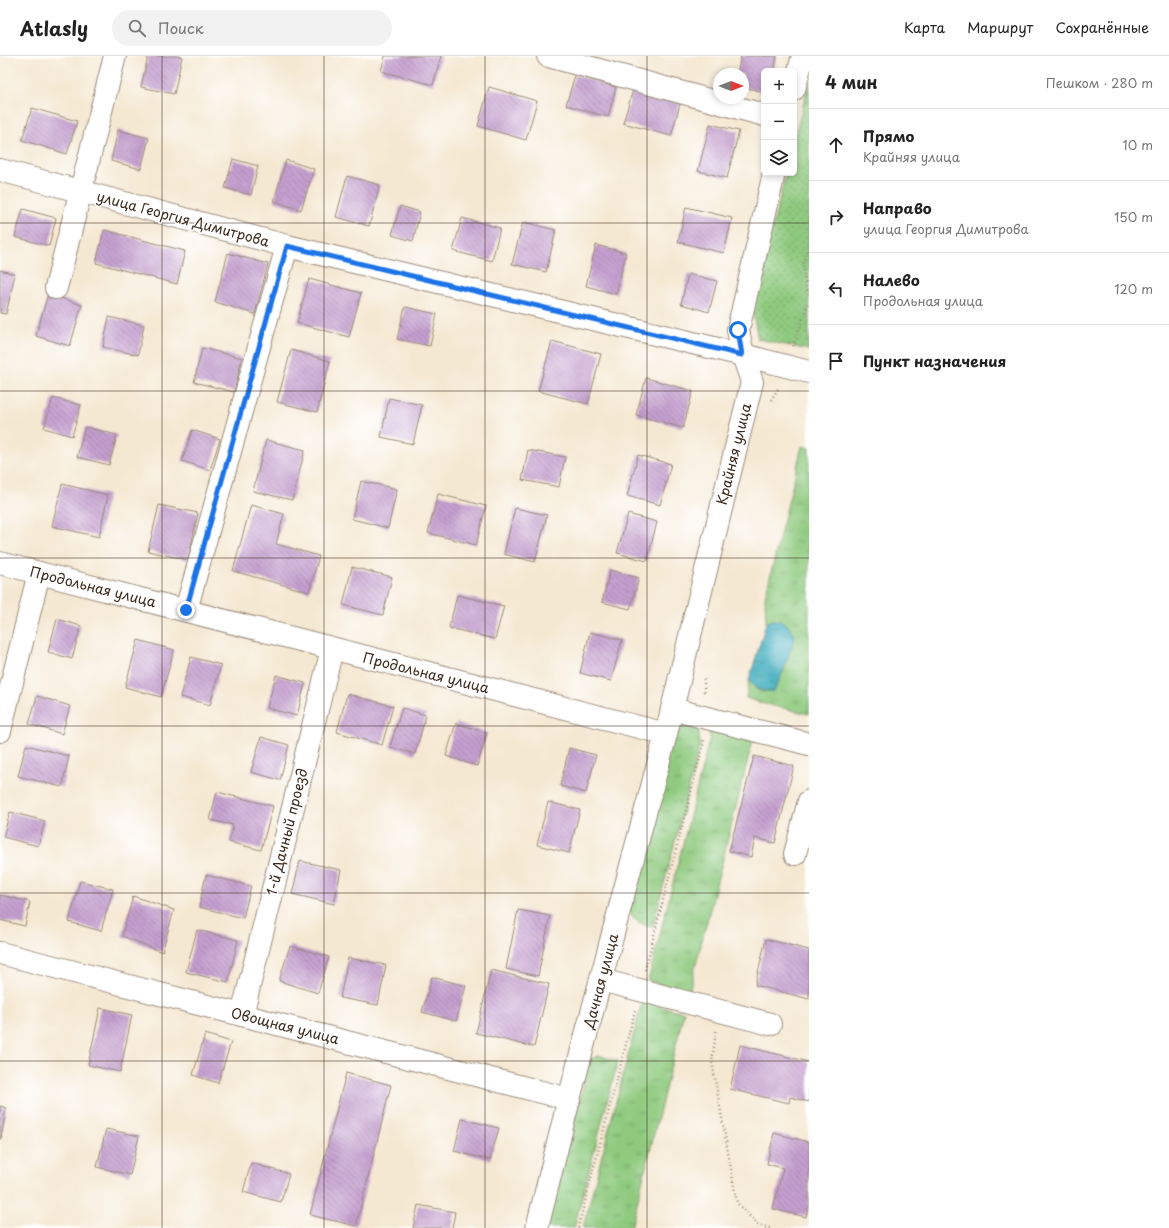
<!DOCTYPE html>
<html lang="ru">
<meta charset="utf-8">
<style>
:root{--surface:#fff;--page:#f2f2f2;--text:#222;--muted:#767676;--line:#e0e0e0}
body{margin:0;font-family:"Playpen Sans",sans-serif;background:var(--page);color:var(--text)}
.controls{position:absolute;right:12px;top:12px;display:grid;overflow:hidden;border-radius:6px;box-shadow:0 2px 6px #0003}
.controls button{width:36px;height:36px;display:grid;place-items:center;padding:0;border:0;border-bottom:1px solid var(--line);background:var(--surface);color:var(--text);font:20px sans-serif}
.compass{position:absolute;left:713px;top:12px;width:36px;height:36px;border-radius:50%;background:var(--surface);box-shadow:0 2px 6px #0003;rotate:90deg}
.stop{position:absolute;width:12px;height:12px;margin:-9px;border:3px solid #1a73e8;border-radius:50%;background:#fff}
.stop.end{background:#1a73e8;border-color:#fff;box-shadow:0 1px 4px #0008}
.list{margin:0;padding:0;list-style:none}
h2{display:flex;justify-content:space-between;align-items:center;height:52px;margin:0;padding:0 16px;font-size:17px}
h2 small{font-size:13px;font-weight:400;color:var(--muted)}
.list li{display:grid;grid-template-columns:26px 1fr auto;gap:12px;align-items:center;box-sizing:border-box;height:72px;padding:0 16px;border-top:1px solid var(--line)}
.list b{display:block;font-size:15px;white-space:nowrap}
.list p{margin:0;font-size:13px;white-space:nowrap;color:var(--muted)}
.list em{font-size:13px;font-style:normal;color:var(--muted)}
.icon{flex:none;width:22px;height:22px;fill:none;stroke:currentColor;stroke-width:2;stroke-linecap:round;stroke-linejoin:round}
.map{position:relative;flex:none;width:809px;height:1172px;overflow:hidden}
header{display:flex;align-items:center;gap:24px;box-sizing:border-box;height:56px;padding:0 20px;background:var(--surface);border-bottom:1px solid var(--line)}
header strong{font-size:19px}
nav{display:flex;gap:22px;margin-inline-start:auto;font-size:14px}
.search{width:280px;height:36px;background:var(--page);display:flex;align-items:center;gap:10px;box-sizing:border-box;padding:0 14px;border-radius:22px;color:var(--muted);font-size:15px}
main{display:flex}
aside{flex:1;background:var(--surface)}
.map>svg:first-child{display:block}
</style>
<header>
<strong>Atlasly</strong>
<div class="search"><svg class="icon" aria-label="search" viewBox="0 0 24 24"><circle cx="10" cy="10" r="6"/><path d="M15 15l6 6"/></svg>Поиск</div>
<nav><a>Карта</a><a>Маршрут</a><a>Сохранённые</a></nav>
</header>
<main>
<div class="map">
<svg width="809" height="1172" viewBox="0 0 809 1172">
<defs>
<pattern id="grass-tufts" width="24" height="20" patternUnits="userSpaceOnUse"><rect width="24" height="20" fill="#8fca7f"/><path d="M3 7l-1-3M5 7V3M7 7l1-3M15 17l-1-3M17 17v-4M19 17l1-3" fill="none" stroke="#76a467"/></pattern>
<pattern id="park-dots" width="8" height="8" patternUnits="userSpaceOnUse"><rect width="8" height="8" fill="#8fca7f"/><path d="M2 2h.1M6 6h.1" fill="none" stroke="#76a467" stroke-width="1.8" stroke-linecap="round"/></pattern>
<pattern id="water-ripples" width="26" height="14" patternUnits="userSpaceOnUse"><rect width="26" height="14" fill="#3fadbd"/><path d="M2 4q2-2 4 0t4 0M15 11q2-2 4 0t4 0" fill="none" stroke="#368d99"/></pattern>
<pattern id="building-back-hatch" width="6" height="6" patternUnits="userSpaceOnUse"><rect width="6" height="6" fill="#c49fcf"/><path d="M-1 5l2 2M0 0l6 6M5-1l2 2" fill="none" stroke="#a082a7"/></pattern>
</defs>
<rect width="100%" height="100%" fill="#fff"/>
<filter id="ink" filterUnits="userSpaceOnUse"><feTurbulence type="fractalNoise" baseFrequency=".025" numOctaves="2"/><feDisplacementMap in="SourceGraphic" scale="8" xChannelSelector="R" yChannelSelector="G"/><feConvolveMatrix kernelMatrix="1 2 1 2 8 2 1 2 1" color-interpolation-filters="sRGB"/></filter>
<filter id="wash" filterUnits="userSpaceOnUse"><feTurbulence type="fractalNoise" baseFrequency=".012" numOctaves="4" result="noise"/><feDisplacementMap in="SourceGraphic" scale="16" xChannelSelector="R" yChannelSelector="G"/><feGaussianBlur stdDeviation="0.9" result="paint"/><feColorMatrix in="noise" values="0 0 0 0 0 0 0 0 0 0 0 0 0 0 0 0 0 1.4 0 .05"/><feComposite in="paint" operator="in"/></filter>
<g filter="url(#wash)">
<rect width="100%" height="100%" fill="#f5e8d2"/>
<g fill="url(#grass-tufts)" stroke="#657a4e">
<polygon points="802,390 809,392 809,658 765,648 746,642 749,624 755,632 764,636 772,564 766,567 765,541"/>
<path d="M691,666L698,668L700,689L653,870C641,868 635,867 629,855L675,676L679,671Z"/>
<polygon points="707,669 754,680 689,936 648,925 710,681"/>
<polygon points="642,946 684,956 631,1172 583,1172"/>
<polygon points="597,1000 601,1000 618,1005 574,1172 546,1172 589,1007 592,1003"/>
</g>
<polygon fill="url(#park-dots)" stroke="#657a4e" points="809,25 809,294 758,283 752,253 786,117 794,117 794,85"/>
<path fill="url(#water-ripples)" stroke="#3d6c6e" d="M772,564C788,565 787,568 795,581L783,616L774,635C761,636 757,635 749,624L766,567Z"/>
<g id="blocks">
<g fill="url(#building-back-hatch)">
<polygon points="148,0 177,0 182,1 174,38 141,31"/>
<polygon points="385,0 441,0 433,29 381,15"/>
<polygon points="741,0 777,0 774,15 764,15 764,36 743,31 743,18 737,18"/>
<polygon points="575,19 616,31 608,61 566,49"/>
<polygon points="489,31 537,45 526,84 478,70"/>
<polygon points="633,34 680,48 671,80 623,67"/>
<polygon points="32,52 77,65 67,98 22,84"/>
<polygon points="710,68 739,75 727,122 698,115"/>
<polygon points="118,74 149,82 141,113 111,105"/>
<polygon points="233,103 258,110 251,139 225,132"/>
<polygon points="286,104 314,113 301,154 274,145"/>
<polygon points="347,120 380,129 369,170 336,161"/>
<polygon points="400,150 420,156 413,185 392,179"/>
<polygon points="686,151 732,162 724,197 678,186"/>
<polygon points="23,153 56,162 49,190 15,181"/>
<polygon points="462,162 500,172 492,205 453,195"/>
<polygon points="523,166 556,174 546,216 512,208"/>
<polygon points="104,174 185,195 177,228 96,207"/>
<polygon points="596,189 626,197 616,238 586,230"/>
<polygon points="228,197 268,208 255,258 215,246"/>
<polygon points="0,214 15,218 6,258 0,257"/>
<polygon points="688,218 717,225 709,256 681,248"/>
<polygon points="309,223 361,237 349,281 297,267"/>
<polygon points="48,238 82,249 70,290 36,280"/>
<polygon points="405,251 437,258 430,290 397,283"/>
<polygon points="109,261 144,269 138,299 103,291"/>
<polygon points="552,285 601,298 588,348 538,335"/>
<polygon points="202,292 242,302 234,336 194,326"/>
<polygon points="291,294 330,305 317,356 277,346"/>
<polygon points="646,322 693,335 683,372 636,359"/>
<polygon points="53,342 81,349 72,380 44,372"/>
<polygon points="389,342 422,349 413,388 381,381"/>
<polygon points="85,371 117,379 109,409 77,401"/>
<polygon points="192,374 220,383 210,414 182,405"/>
<polygon points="266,384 305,394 292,444 253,435"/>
<polygon points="528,394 565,401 559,431 522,424"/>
<polygon points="638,399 671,408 660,449 627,440"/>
<polygon points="361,425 397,433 388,472 352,463"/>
<polygon points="62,428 108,439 99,481 52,470"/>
<polygon points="438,438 486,450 476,489 428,477"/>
<polygon points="159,449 198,457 188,504 148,495"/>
<polygon points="251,449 284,458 276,488 319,500 309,536 233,515"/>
<polygon points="515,452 547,459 535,506 504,498"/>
<polygon points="628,458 657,466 647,505 617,497"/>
<polygon points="352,511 392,521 383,559 343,549"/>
<polygon points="610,514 639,522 630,553 602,546"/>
<polygon points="457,539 504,550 495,583 449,572"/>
<polygon points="57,563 81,570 72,603 48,596"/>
<polygon points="590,576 622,584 611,625 580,617"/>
<polygon points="138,584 174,594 161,641 125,631"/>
<polygon points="191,601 221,609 210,649 180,641"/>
<polygon points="276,619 305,627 297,660 267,652"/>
<polygon points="347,638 393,650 382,689 337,676"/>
<polygon points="37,640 70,650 62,678 29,668"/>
<polygon points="402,652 426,659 415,698 390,691"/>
<polygon points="456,667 487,677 477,710 446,700"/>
<polygon points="261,681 289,689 280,724 251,716"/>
<polygon points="26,689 69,700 62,731 18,720"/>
<polygon points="569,692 596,699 586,737 560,730"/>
<polygon points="754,700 794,710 775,787 755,782 751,801 729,795"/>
<polygon points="217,736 273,750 261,794 229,786 233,769 210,764"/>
<polygon points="548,746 580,754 569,797 537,789"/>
<polygon points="10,756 45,765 38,790 3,781"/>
<polygon points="300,805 341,814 334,848 292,838"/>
<polygon points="206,819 251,830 243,862 199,851"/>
<polygon points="80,825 113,833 101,875 69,866"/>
<polygon points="0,839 30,846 25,870 0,864"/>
<polygon points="133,840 174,854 162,896 122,880"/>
<polygon points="518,854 550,860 538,920 506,913"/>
<polygon points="197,874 238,884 228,926 186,916"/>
<polygon points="766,883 809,894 809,943 755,929"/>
<polygon points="290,890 329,901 318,937 279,925"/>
<polygon points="348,902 386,909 378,949 340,942"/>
<polygon points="491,914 549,928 534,991 476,977"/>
<polygon points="432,921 466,930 456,965 422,956"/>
<polygon points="100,952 132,959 120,1016 88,1009"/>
<polygon points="205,978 231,986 218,1027 193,1019"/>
<polygon points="740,989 809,1006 809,1046 790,1041 789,1047 730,1033"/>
<polygon points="346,1017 391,1029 356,1170 310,1159"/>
<polygon points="0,1050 6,1052 1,1083 0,1083"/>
<polygon points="462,1063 499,1072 490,1104 454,1095"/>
<polygon points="106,1073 139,1080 130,1119 97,1111"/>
<polygon points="774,1077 809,1086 809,1149 806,1161 773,1153 783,1112 767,1108"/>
<polygon points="251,1107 289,1118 281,1146 243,1136"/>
<polygon points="418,1149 455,1156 452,1172 413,1172"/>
</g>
</g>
</g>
<g filter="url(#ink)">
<use href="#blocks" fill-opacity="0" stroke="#988978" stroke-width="1"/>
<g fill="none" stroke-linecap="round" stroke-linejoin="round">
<g stroke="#988978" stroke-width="24">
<g id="minor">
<polyline points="548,0 764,59"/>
<polyline points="794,33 803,0"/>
<polyline points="0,114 287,190 743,299 809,316"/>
<polyline points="56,232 115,0"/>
<polyline points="0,507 666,678"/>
<polyline points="186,554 287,190"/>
<polyline points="672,653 809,688"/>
<polyline points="0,675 39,517"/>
<polyline points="795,798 809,745"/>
<polyline points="0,897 569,1043"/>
<polyline points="601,924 770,968"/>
<polyline points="242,959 332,593"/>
<polyline points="537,1172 569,1043 666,678 752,326 743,299 738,274 774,117"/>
</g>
</g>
<g stroke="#988978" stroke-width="2.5" stroke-dasharray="1 3" stroke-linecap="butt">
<polyline points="809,187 803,208 804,220 809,239"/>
<polyline points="793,290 809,245"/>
<polyline points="771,344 779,331"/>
<polyline points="704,623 704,639"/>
<polyline points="645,914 703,689 704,682"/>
<polyline points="716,975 712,1006 737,1147 758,1169 770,1172"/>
<polyline points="578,1172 635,954"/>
</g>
<use href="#minor" stroke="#fff" stroke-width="22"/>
</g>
</g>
<g fill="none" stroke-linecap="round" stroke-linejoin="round" filter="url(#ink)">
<polyline stroke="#1a73e8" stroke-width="5" points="186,554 287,190 742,299 738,274"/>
</g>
<path fill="none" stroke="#3b2a1e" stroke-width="1" stroke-opacity="0.55" d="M162,0V1172M324,0V1172M485,0V1172M647,0V1172M0,167H809M0,335H809M0,502H809M0,670H809M0,837H809M0,1005H809"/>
<g text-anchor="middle" stroke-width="3" stroke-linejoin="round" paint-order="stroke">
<g font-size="14" fill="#3b2a1e" stroke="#fff">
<text transform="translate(183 163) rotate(15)" y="5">улица Георгия Димитрова</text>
<text transform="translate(734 398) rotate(-76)" y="5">Крайняя улица</text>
<text transform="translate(93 531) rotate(14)" y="5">Продольная улица</text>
<text transform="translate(426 617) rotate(14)" y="5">Продольная улица</text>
<text transform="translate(287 776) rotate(-76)" y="5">1-й Дачный проезд</text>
<text transform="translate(601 925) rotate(-75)" y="5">Дачная улица</text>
<text transform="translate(285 970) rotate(14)" y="5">Овощная улица</text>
</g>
</g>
</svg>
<div class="controls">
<button>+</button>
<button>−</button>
<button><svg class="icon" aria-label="layers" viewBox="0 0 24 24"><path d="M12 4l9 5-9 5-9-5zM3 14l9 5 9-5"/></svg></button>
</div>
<svg class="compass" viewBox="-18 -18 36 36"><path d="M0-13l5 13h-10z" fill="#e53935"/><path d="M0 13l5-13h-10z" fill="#767676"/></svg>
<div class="stop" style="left:738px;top:274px"></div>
<div class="stop end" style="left:186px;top:554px"></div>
</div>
<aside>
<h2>4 мин<small>Пешком · 280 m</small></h2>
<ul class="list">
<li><svg class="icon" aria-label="ahead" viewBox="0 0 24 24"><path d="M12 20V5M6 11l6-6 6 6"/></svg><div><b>Прямо</b><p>Крайняя улица</p></div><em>10 m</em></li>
<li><svg class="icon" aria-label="right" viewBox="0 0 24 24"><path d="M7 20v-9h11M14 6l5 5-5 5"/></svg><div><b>Направо</b><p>улица Георгия Димитрова</p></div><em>150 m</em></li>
<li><svg class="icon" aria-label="left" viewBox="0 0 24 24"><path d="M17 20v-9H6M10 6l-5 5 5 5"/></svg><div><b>Налево</b><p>Продольная улица</p></div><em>120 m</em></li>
<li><svg class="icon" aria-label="arrive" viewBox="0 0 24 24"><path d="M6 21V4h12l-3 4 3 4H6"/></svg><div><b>Пункт назначения</b></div></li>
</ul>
</aside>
</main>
